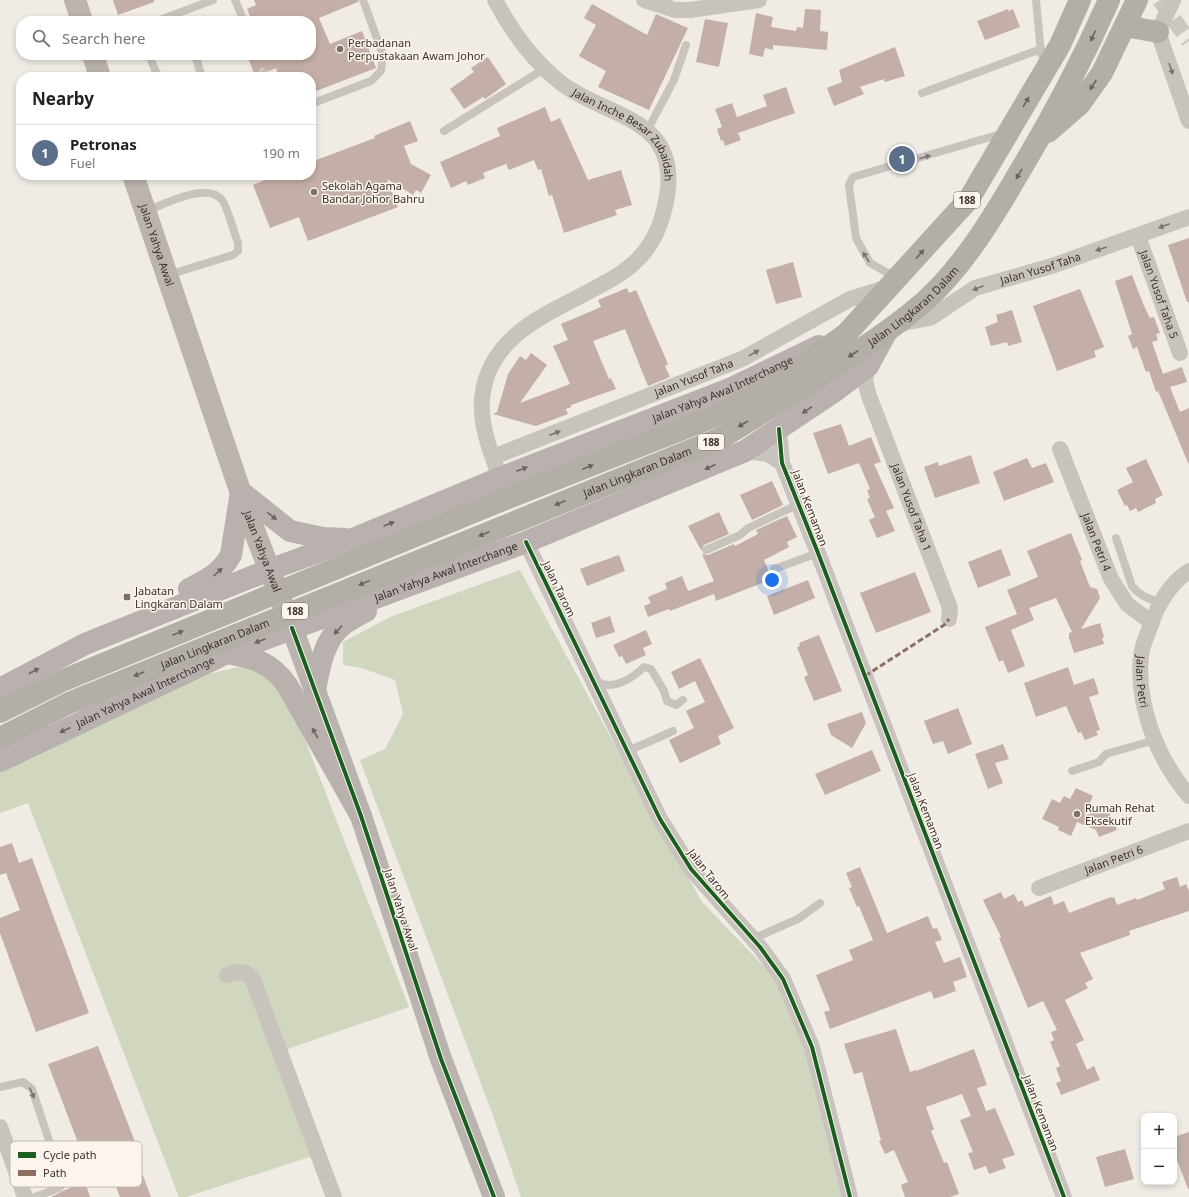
<!DOCTYPE html>
<meta charset="utf-8">
<style>
:root{--surface:#fff;--page:#f2f2f2;--text:#222;--muted:#767676;--line:#e0e0e0;--accent:#7a716c}
body{margin:0;font-family:"Noto Sans",sans-serif;background:var(--page);color:var(--text)}
.controls{position:absolute;right:12px;bottom:12px;display:grid;overflow:hidden;border-radius:8px;box-shadow:0 2px 6px #0003}
.controls button{width:36px;height:36px;display:grid;place-items:center;padding:0;border:0;border-bottom:1px solid var(--line);background:var(--surface);color:var(--text);font:20px sans-serif}
.you{position:absolute;left:772px;top:580px;width:14px;height:14px;margin:-10px;border:3px solid #fff;border-radius:50%;background:#1a73e8;box-shadow:0 0 0 6px #1a73e833}
.badge{display:grid;place-items:center;width:26px;height:26px;border-radius:50%;background:var(--accent);color:#fff;font-size:13px;font-weight:700}
.pin{position:absolute;translate:-50% -50%;border:2px solid #fff;box-shadow:0 1px 4px #0006}
.list{margin:0;padding:0;list-style:none}
h2{display:flex;justify-content:space-between;align-items:center;height:52px;margin:0;padding:0 16px;font-size:17px}
h2 small{font-size:13px;font-weight:400;color:var(--muted)}
.list li{display:grid;grid-template-columns:26px 1fr auto;gap:12px;align-items:center;box-sizing:border-box;height:56px;padding:0 16px;border-top:1px solid var(--line)}
.list b{display:block;font-size:15px;white-space:nowrap}
.list p{margin:0;font-size:13px;white-space:nowrap;color:var(--muted)}
.list em{font-size:13px;font-style:normal;color:var(--muted)}
.icon{flex:none;width:22px;height:22px;fill:none;stroke:currentColor;stroke-width:2;stroke-linecap:round;stroke-linejoin:round}
.map{position:relative;flex:none;width:1189px;height:1197px;overflow:hidden}
.search{position:absolute;background:var(--surface);box-shadow:0 2px 6px #0003;left:16px;top:16px;width:300px;height:44px;display:flex;align-items:center;gap:10px;box-sizing:border-box;padding:0 14px;border-radius:16px;color:var(--muted);font-size:15px}
.panel{position:absolute;background:var(--surface);box-shadow:0 2px 6px #0003;left:16px;top:72px;width:300px;height:108px;border-radius:16px}
.map>svg:first-child{display:block}
</style>
<div class="map">
<svg width="1189" height="1197" viewBox="0 0 1189 1197">
<rect width="100%" height="100%" fill="#f0ebe5"/>
<g fill="#d1d6bf">
<polygon points="520,570 649,808 702,902 777,980 796,1013 845,1197 521,1197 491,1110 360,760 385,749 403,714 395,680 362,668 343,665 343,642 390,617"/>
<polygon points="248,665 268,676 293,709 409,1007 276,1053 325,1152 186,1197 179,1197 28,803 0,813 0,770 208,674"/>
</g>
<g fill="#c3afa7">
<polygon points="113,0 154,0 154,2 118,15"/>
<polygon points="254,0 358,0 358,2 319,18 330,44 362,31 376,68 311,93 311,77 279,77 276,68 269,71 262,68 259,71 259,75 255,76 247,55 311,55 311,21 252,21 247,9 256,5"/>
<polygon points="592,4 647,35 656,14 688,28 649,110 598,87 606,71 579,56 596,25 584,18"/>
<polygon points="805,9 821,10 820,31 828,32 827,50 773,45 773,50 765,48 763,57 749,54 756,13 773,17 771,27 796,31 797,27 803,28"/>
<polygon points="1008,9 1008,11 1013,9 1020,27 985,40 977,21"/>
<polygon points="705,19 728,23 719,67 696,62"/>
<polygon points="895,47 905,76 885,82 884,79 860,87 864,94 834,106 827,88 842,82 839,70"/>
<polygon points="488,57 506,84 485,99 483,97 464,109 450,89 474,72 471,68"/>
<polygon points="786,87 795,113 738,133 741,140 725,146 723,140 721,141 717,129 722,127 715,109 732,103 737,117 767,106 763,95"/>
<polygon points="545,107 551,122 560,118 588,180 621,170 632,205 615,210 617,215 564,233 552,195 549,196 541,169 538,170 534,160 509,170 506,164 483,173 485,178 468,185 466,181 451,188 440,162 500,136 497,128"/>
<polygon points="410,121 418,141 404,146 411,164 431,175 421,193 416,190 413,195 387,179 398,207 308,241 299,217 270,228 253,185 278,175 311,175 311,162 375,138 374,136"/>
<polygon points="1189,238 1189,302 1187,302 1168,245"/>
<polygon points="793,262 802,297 776,304 766,270"/>
<polygon points="1132,275 1144,306 1150,318 1154,317 1160,333 1156,334 1158,340 1152,342 1163,374 1182,367 1187,382 1170,387 1180,412 1189,408 1189,465 1158,391 1156,392 1149,371 1146,372 1137,347 1133,349 1128,336 1132,334 1115,281"/>
<polygon points="627,288 629,293 636,290 668,364 665,366 670,377 648,386 625,329 593,341 609,379 611,378 616,389 571,405 571,407 566,409 568,414 536,426 493,414 497,412 508,374 520,356 526,360 531,353 547,365 520,403 570,384 553,346 568,340 561,324 601,307 598,300"/>
<polygon points="1080,289 1104,347 1094,351 1096,357 1057,371 1033,306"/>
<polygon points="1012,310 1022,342 1008,346 1007,342 991,346 985,327 998,322 996,315"/>
<polygon points="841,424 849,446 871,437 881,462 874,464 894,508 886,511 895,531 877,538 869,520 875,517 867,499 870,498 867,490 870,489 859,463 828,474 813,433"/>
<polygon points="971,455 980,483 935,498 924,467 938,462 939,466"/>
<polygon points="1027,458 1032,468 1046,463 1054,482 1004,501 993,472"/>
<polygon points="1146,459 1163,495 1155,499 1156,503 1138,512 1136,508 1130,511 1127,505 1125,506 1117,490 1133,482 1126,468"/>
<polygon points="772,481 783,505 752,520 740,495"/>
<polygon points="719,512 729,534 704,545 701,550 688,526"/>
<polygon points="787,516 797,537 787,542 789,547 764,560 772,579 716,601 714,594 670,611 669,609 648,617 644,606 651,603 648,597 667,589 665,583 682,576 688,591 714,581 702,554 708,555 734,544 735,546 758,534 756,530"/>
<polygon points="1071,533 1082,560 1080,561 1090,587 1097,589 1100,598 1081,629 1100,623 1104,637 1102,638 1104,644 1074,653 1069,638 1069,633 1072,632 1056,598 1029,608 1034,620 1011,630 1025,666 1008,673 1003,660 999,662 985,627 1017,614 1007,590 1038,577 1027,551"/>
<polygon points="1001,549 1011,575 978,588 968,562"/>
<polygon points="619,555 625,571 587,586 580,569"/>
<polygon points="915,572 931,612 876,633 860,593"/>
<polygon points="808,580 815,598 774,615 767,596"/>
<polygon points="610,616 615,632 596,638 591,623"/>
<polygon points="646,630 652,644 643,648 646,655 626,664 622,656 619,657 613,645"/>
<polygon points="819,635 842,691 814,701 804,677 808,675 797,647 800,646 799,643"/>
<polygon points="700,658 734,728 718,736 721,744 680,763 669,740 694,728 686,711 705,702 695,681 679,689 671,672"/>
<polygon points="1068,667 1074,685 1094,678 1099,694 1089,697 1100,730 1096,731 1098,735 1085,740 1081,732 1078,733 1066,706 1036,717 1024,683"/>
<polygon points="958,708 972,744 948,754 943,741 933,744 924,721"/>
<polygon points="862,712 866,723 852,748 831,735 827,724"/>
<polygon points="1003,744 1009,759 995,763 1003,783 988,789 975,754"/>
<polygon points="872,750 881,771 825,795 815,774"/>
<polygon points="1076,788 1093,796 1084,816 1107,807 1117,830 1099,837 1096,830 1077,822 1071,836 1058,830 1059,827 1042,819 1052,799 1060,803 1064,796 1070,799"/>
<polygon points="12,843 19,863 32,858 89,1013 36,1032 0,933 0,918 20,910 6,873 0,875 0,847"/>
<polygon points="860,867 887,933 928,916 933,929 937,928 942,940 935,942 944,963 960,957 967,977 953,982 956,991 934,999 931,991 830,1029 824,1012 830,1010 816,975 853,960 849,950 873,940 859,906 857,907 849,888 852,887 846,873"/>
<polygon points="1177,877 1180,887 1186,884 1189,891 1189,911 1129,931 1130,935 1080,953 1093,979 1085,983 1088,988 1065,1000 1084,1040 1076,1044 1087,1070 1094,1066 1100,1080 1061,1095 1056,1083 1061,1081 1056,1068 1060,1066 1050,1042 1054,1040 1051,1032 1057,1030 1043,1001 1028,1008 999,938 1001,937 983,900 1001,892 1004,899 1014,894 1018,902 1022,900 1025,907 1051,896 1054,905 1064,901 1069,913 1111,897 1112,898 1114,897 1117,905 1136,898 1137,900 1165,889 1162,882"/>
<polygon points="896,1029 910,1072 916,1070 916,1071 974,1049 987,1085 977,1088 986,1111 995,1108 1015,1155 1002,1159 1006,1168 989,1174 986,1166 974,1170 968,1153 973,1152 960,1120 971,1116 962,1094 926,1107 934,1129 931,1131 944,1163 947,1162 959,1194 950,1197 905,1197 901,1185 908,1182 894,1150 885,1154 879,1141 881,1140 862,1072 854,1074 844,1044"/>
<polygon points="98,1046 140,1155 136,1157 151,1197 120,1197 108,1167 90,1174 48,1064"/>
<polygon points="1189,1132 1189,1188 1188,1189 1174,1152 1174,1137"/>
<polygon points="1125,1149 1134,1179 1105,1187 1096,1157"/>
<polygon points="85,1182 90,1197 51,1197 65,1190"/>
</g>
<g fill="none" stroke-linecap="round" stroke-linejoin="round">
<polyline stroke="#ccc6c0" stroke-width="16" stroke-dasharray="16 8" stroke-linecap="butt" points="1160,0 1189,41"/>
<g stroke="#c9c3be" stroke-width="8">
<polyline points="235,0 244,21"/>
<polyline points="1036,0 1041,54"/>
<polyline points="157,21 213,0"/>
<polyline points="149,55 158,77"/>
<polyline points="195,55 202,77"/>
<polyline points="264,73 265,77"/>
<polyline points="922,93 1041,49"/>
<polyline points="311,104 371,81 381,71 383,55 363,0"/>
<polyline points="648,129 674,80 686,45"/>
<polyline points="444,131 544,69"/>
<path d="M147,211C164,204 208,181 222,200C228,208 234,233 238,243V251L233,255L168,275"/>
<polyline points="895,277 870,263 856,238 849,185 853,177 1004,133"/>
<path d="M1116,538L1132,586C1140,596 1148,599 1160,602"/>
<polyline points="706,550 740,535 748,528 797,505"/>
<polyline points="774,569 818,553"/>
<path d="M596,680C610,693 633,678 644,667L651,669L664,691L667,701L676,705L683,700"/>
<polyline points="628,751 673,731"/>
<polyline points="1072,771 1099,762 1106,754 1155,740"/>
<polyline points="752,939 798,919 820,903"/>
<polyline points="0,1087 23,1082 32,1089 62,1180 62,1185 59,1188 35,1197"/>
</g>
<g stroke="#c9c3be" stroke-width="16">
<path id="s1" d="M495,0C512,32 533,61 561,83C605,117 675,116 668,189C665,213 657,239 640,257C629,269 615,278 601,285C551,313 488,333 482,399C480,426 491,453 500,478"/>
<polyline points="644,0 675,10 690,10 759,0"/>
<polyline points="1173,0 1158,32 1189,121"/>
<path id="s2" d="M1138,236L1180,353"/>
<path id="s3" d="M898,324L930,318L975,288L1052,266L1189,217"/>
<path id="s4" d="M868,366L865,381L869,396L950,608L949,619"/>
<polyline points="779,429 782,463 818,553 1064,1197"/>
<path id="s5" d="M1060,449L1111,579L1127,604L1152,623"/>
<polyline points="745,451 768,454 782,463"/>
<path id="s6" d="M493,457L742,359L850,299L889,287"/>
<polyline points="526,542 660,819 691,869 760,947 783,979 812,1047 850,1197"/>
<path id="s7" d="M1189,571C1171,582 1158,604 1151,624C1148,634 1142,645 1141,656C1136,705 1157,758 1189,796"/>
<path id="s8" d="M1039,888L1189,831"/>
<path d="M227,975C237,971 247,970 253,980L334,1197"/>
<polyline points="0,1127 25,1197"/>
</g>
<g stroke="#bab3ae" stroke-width="22">
<polyline points="75,0 82,21"/>
<polyline points="93,55 100,77"/>
<path id="s9" d="M133,175L249,517L292,628L361,816L441,1059L494,1197"/>
</g>
<g stroke="#b8b1ad" stroke-width="22">
<path d="M189,589C207,580 221,573 231,555L241,492L290,531L323,538L345,539"/>
<path d="M227,653C255,658 270,662 287,685L361,816"/>
<path id="s10" d="M0,689L85,644L269,570L353,539L500,478L732,388L819,346"/>
<path d="M315,691C319,668 324,638 344,624C351,619 359,615 366,611"/>
<path id="s11" d="M0,761L227,653L526,542L745,451L835,391L868,366L886,333"/>
</g>
<g stroke="#b4aea8" stroke-width="22">
<polyline points="1125,26 1158,32"/>
<polyline points="1048,132 1080,104 1102,73 1137,0"/>
<polyline points="0,712 64,680 513,496 713,417 759,393 805,363 846,334 969,199 1060,45 1080,0"/>
<path id="s12" d="M0,738L69,703L721,438C758,416 795,392 831,369C863,348 895,327 924,302C964,266 993,217 1020,171C1053,116 1083,59 1109,0"/>
</g>
<polyline stroke="#8d6e63" stroke-width="3" stroke-dasharray="6 3" stroke-linecap="butt" points="865,676 944,625 949,619"/>
<g stroke="#fbf5ee" stroke-width="6">
<g id="cycleway">
<polyline points="779,429 782,463 818,553 1064,1197"/>
<polyline points="526,542 660,819 691,869 760,947 783,979 812,1047 850,1197"/>
<polyline points="292,628 361,816 441,1059 494,1197"/>
</g>
</g>
<use href="#cycleway" stroke="#1b5e20" stroke-width="4"/>
</g>
<defs><path id="oneway-solid" d="M-6-.8H1V-3.2L6.5 0L1 3.2V.8H-6Z"/></defs>
<g fill="#6b625d">
<use href="#oneway-solid" transform="translate(1093 36) rotate(114)"/>
<use href="#oneway-solid" transform="translate(1093 85) rotate(124)"/>
<use href="#oneway-solid" transform="translate(1026 102) rotate(-59)"/>
<use href="#oneway-solid" transform="translate(1019 174) rotate(120)"/>
<use href="#oneway-solid" transform="translate(920 254) rotate(-48)"/>
<use href="#oneway-solid" transform="translate(853 354) rotate(147)"/>
<use href="#oneway-solid" transform="translate(743 424) rotate(150)"/>
<use href="#oneway-solid" transform="translate(588 467) rotate(-22)"/>
<use href="#oneway-solid" transform="translate(560 503) rotate(158)"/>
<use href="#oneway-solid" transform="translate(484 534) rotate(158)"/>
<use href="#oneway-solid" transform="translate(364 583) rotate(158)"/>
<use href="#oneway-solid" transform="translate(178 633) rotate(-22)"/>
<use href="#oneway-solid" transform="translate(139 674) rotate(158)"/>
</g>
<g fill="#7b726d">
<use href="#oneway-solid" transform="translate(1171 69) rotate(71)"/>
<use href="#oneway-solid" transform="translate(925 157) rotate(-16)"/>
<use href="#oneway-solid" transform="translate(1164 226) rotate(159)"/>
<use href="#oneway-solid" transform="translate(1101 249) rotate(161)"/>
<use href="#oneway-solid" transform="translate(866 257) rotate(-121)"/>
<use href="#oneway-solid" transform="translate(978 288) rotate(158)"/>
<use href="#oneway-solid" transform="translate(754 353) rotate(-29)"/>
<use href="#oneway-solid" transform="translate(555 433) rotate(-21)"/>
<use href="#oneway-solid" transform="translate(32 1093) rotate(67)"/>
</g>
<g fill="#6d645f">
<use href="#oneway-solid" transform="translate(807 410) rotate(146)"/>
<use href="#oneway-solid" transform="translate(710 467) rotate(156)"/>
<use href="#oneway-solid" transform="translate(522 469) rotate(-21)"/>
<use href="#oneway-solid" transform="translate(272 516) rotate(38)"/>
<use href="#oneway-solid" transform="translate(389 524) rotate(-23)"/>
<use href="#oneway-solid" transform="translate(218 572) rotate(-43)"/>
<use href="#oneway-solid" transform="translate(338 630) rotate(133)"/>
<use href="#oneway-solid" transform="translate(260 641) rotate(159)"/>
<use href="#oneway-solid" transform="translate(34 671) rotate(-28)"/>
<use href="#oneway-solid" transform="translate(65 730) rotate(155)"/>
<use href="#oneway-solid" transform="translate(315 733) rotate(-119)"/>
</g>
<g fill="#7a716c" stroke="#fbf5ee" stroke-width="1.5">
<circle cx="340" cy="49" r="4"/>
<circle cx="314" cy="192" r="4"/>
<rect x="123" y="593" width="8" height="8" rx="2"/>
<circle cx="1077" cy="814" r="4"/>
</g>
<g text-anchor="middle" stroke-width="3" stroke-linejoin="round" paint-order="stroke">
<g fill="#fbf5ee" stroke="#756b66" stroke-width="1">
<rect x="954" y="192" width="26" height="16" rx="3"/>
<rect x="698" y="434" width="26" height="16" rx="3"/>
<rect x="282" y="603" width="26" height="16" rx="3"/>
</g>
<g font-size="10" font-weight="bold" fill="#3b302b">
<text x="967" y="204">188</text>
<text x="711" y="446">188</text>
<text x="295" y="615">188</text>
</g>
<g font-size="11" fill="#3b302b" stroke="#fbf5ee" text-anchor="start">
<text x="348" y="47">Perbadanan<tspan x="348" dy="13">Perpustakaan Awam Johor</tspan></text>
<text x="322" y="190">Sekolah Agama<tspan x="322" dy="13">Bandar Johor Bahru</tspan></text>
<text x="135" y="595">Jabatan<tspan x="135" dy="13">Lingkaran Dalam</tspan></text>
<text x="1085" y="812">Rumah Rehat<tspan x="1085" dy="13">Eksekutif</tspan></text>
</g>
<g font-size="11" fill="#3b302b" stroke="#fbf5ee">
<text dy="4" stroke="none"><textPath href="#s1" startOffset="192">Jalan Inche Besar Zubaidah</textPath></text>
<text dy="4" stroke="none"><textPath href="#s9" startOffset="74">Jalan Yahya Awal</textPath></text>
<text dy="4" stroke="none"><textPath href="#s3" startOffset="155">Jalan Yusof Taha</textPath></text>
<text dy="4" stroke="none"><textPath href="#s2" startOffset="62">Jalan Yusof Taha 5</textPath></text>
<text dy="4" stroke="none"><textPath href="#s12" startOffset="1015">Jalan Lingkaran Dalam</textPath></text>
<text dy="4" stroke="none"><textPath href="#s6" startOffset="216">Jalan Yusof Taha</textPath></text>
<text dy="4" stroke="none"><textPath href="#s10" startOffset="783">Jalan Yahya Awal Interchange</textPath></text>
<text dy="4" stroke="none"><textPath href="#s12" startOffset="691">Jalan Lingkaran Dalam</textPath></text>
<text dy="4" stroke="none"><textPath href="#s4" startOffset="150">Jalan Yusof Taha 1</textPath></text>
<text transform="translate(810 508) rotate(69)" y="4">Jalan Kemaman</text>
<text dy="4" stroke="none"><textPath href="#s5" startOffset="100">Jalan Petri 4</textPath></text>
<text dy="4" stroke="none"><textPath href="#s9" startOffset="398">Jalan Yahya Awal</textPath></text>
<text dy="4" stroke="none"><textPath href="#s11" startOffset="485">Jalan Yahya Awal Interchange</textPath></text>
<text transform="translate(559 589) rotate(64)" y="4">Jalan Tarom</text>
<text dy="4" stroke="none"><textPath href="#s12" startOffset="235">Jalan Lingkaran Dalam</textPath></text>
<text dy="4" stroke="none"><textPath href="#s7" startOffset="126">Jalan Petri</textPath></text>
<text dy="4" stroke="none"><textPath href="#s11" startOffset="161">Jalan Yahya Awal Interchange</textPath></text>
<text transform="translate(926 811) rotate(69)" y="4">Jalan Kemaman</text>
<text dy="4" stroke="none"><textPath href="#s8" startOffset="80">Jalan Petri 6</textPath></text>
<text transform="translate(709 874) rotate(52)" y="4">Jalan Tarom</text>
<text transform="translate(401 910) rotate(72)" y="4">Jalan Yahya Awal</text>
<text transform="translate(1041 1113) rotate(69)" y="4">Jalan Kemaman</text>
</g>
</g>
<rect x="10" y="1141" width="132" height="46" rx="6" fill="#fbf5ee" stroke="#c1bab4" stroke-width="1"/>
<rect x="18" y="1152" width="18" height="6" fill="#1b5e20"/>
<rect x="18" y="1170" width="18" height="6" fill="#8d6e63"/>
<g font-size="11" fill="#3b302b">
<text x="43" y="1159">Cycle path</text>
<text x="43" y="1177">Path</text>
</g>
</svg>
<div class="controls">
<button>+</button>
<button>−</button>
</div>
<div class="you"></div>
<div class="pin badge" style="left:902px;top:159px;background:#5c6f8a">1</div>
<div class="search"><svg class="icon" aria-label="search" viewBox="0 0 24 24"><circle cx="10" cy="10" r="6"/><path d="M15 15l6 6"/></svg>Search here</div>
<section class="panel">
<h2>Nearby<small></small></h2>
<ul class="list">
<li><span class="badge" style="background:#5c6f8a">1</span><div><b>Petronas</b><p>Fuel</p></div><em>190 m</em></li>
</ul>
</section>
</div>
